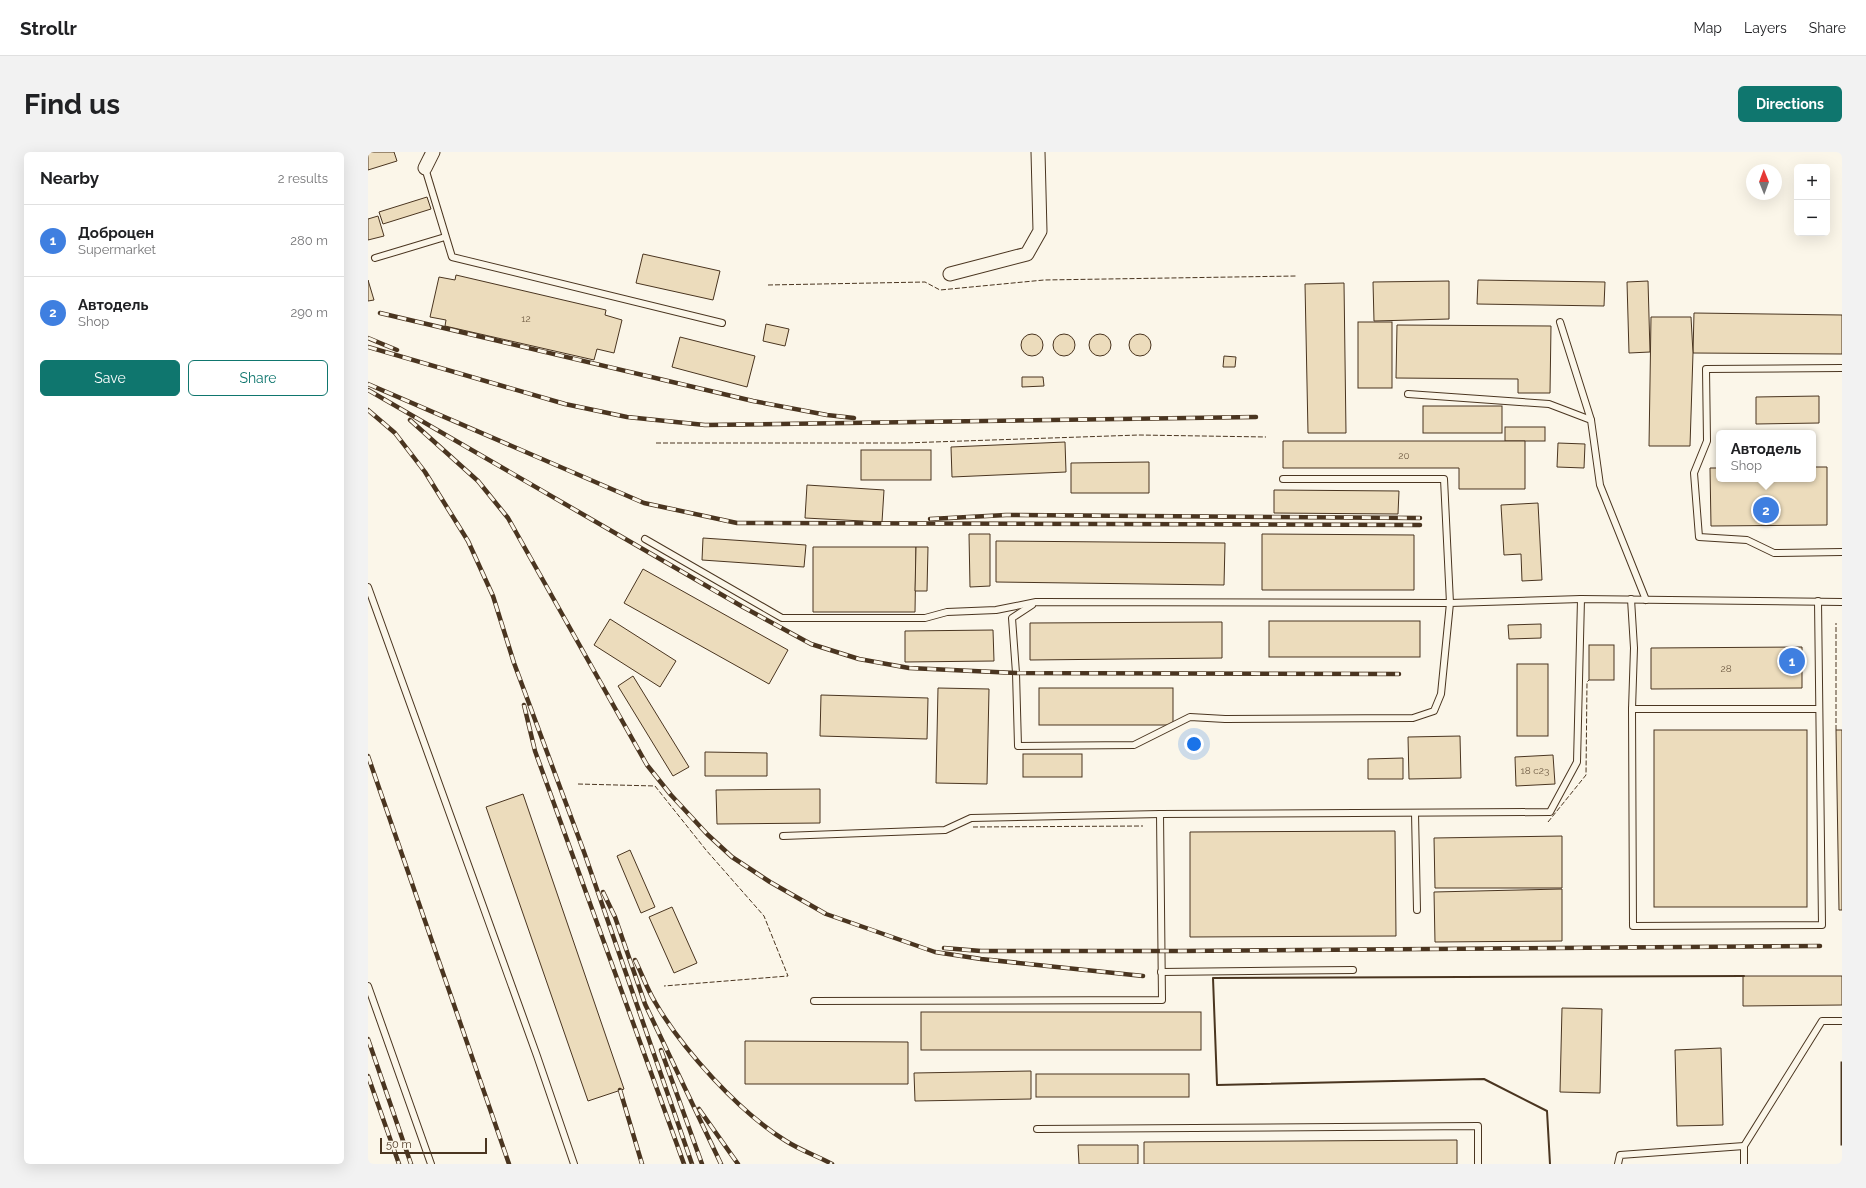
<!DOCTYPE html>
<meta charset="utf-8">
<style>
:root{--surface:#fff;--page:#f2f2f2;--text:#202124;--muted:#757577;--line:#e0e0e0;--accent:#0f766e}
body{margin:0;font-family:Raleway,sans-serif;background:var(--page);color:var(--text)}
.controls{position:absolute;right:12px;top:12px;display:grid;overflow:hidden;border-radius:6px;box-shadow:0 4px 16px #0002}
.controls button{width:36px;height:36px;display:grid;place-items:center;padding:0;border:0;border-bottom:1px solid var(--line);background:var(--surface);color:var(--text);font:20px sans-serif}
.compass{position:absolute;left:1378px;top:12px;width:36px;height:36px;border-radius:50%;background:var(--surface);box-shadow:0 4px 16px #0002;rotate:359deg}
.scale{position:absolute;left:12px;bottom:10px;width:107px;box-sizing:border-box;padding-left:4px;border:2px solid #4a3520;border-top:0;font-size:11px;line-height:14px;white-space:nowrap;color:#4a3520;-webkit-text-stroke:3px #fbf6e9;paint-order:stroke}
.you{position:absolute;left:826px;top:592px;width:14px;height:14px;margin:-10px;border:3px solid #fff;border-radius:50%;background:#1a73e8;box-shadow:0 0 0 6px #1a73e833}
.badge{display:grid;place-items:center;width:26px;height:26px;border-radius:50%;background:var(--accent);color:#fff;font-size:13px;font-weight:700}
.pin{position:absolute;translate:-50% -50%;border:2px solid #fff;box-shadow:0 1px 4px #0006}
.popup{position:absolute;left:1348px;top:278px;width:100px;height:52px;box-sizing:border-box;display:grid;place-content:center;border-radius:6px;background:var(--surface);filter:drop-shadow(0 1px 3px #0005);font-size:13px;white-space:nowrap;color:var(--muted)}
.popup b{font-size:15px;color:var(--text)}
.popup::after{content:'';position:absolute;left:50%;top:100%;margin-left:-8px;border:8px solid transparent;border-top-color:var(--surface)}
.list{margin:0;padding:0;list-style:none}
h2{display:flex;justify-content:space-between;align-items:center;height:52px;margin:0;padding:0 16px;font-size:17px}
h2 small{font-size:13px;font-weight:400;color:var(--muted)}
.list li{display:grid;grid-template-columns:26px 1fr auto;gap:12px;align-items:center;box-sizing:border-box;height:72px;padding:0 16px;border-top:1px solid var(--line)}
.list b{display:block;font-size:15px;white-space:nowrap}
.list p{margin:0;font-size:13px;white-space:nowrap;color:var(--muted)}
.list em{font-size:13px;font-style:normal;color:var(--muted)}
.actions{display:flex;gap:8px;padding:12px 16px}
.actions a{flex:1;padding:9px 0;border:1px solid var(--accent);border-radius:6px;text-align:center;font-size:14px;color:var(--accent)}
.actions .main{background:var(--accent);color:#fff}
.map{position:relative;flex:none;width:1474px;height:1012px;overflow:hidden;border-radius:6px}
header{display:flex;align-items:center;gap:24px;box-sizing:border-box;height:56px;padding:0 20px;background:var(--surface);border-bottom:1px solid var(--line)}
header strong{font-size:19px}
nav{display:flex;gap:22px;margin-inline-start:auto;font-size:14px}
.intro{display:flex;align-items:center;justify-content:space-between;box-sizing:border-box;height:96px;padding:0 24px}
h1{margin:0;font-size:28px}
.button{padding:10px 18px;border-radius:6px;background:var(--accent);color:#fff;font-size:14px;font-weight:700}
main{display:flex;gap:24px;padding:0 24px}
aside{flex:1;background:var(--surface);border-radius:6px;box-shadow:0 4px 16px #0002}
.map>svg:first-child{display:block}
</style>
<header>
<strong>Strollr</strong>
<nav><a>Map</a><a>Layers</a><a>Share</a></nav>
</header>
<div class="intro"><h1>Find us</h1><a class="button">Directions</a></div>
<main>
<aside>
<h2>Nearby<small>2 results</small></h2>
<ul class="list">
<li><span class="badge" style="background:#3f7fe0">1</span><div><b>Доброцен</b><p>Supermarket</p></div><em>280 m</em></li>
<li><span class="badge" style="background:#3f7fe0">2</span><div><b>Автодель</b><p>Shop</p></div><em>290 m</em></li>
</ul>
<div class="actions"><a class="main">Save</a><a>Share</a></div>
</aside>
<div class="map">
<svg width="1474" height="1012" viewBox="0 0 1474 1012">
<rect width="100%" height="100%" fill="#fbf6e9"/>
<g fill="#ecdcbc" stroke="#4a3520">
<polygon points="0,0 26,0 29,9 0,18"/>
<polygon points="59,45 63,57 15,72 11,60"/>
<polygon points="10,64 16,84 0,88 0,67"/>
<polygon points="275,102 352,119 345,148 268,131"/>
<polygon points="88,123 238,158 237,163 254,168 246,201 229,197 226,208 77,174 78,168 62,165 71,125 87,128"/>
<polygon points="0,128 6,148 0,149"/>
<polygon points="1110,128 1237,130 1236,154 1109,152"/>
<polygon points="1081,129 1081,167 1006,169 1005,130"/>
<polygon points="1280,129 1282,200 1261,201 1259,130"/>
<polygon points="976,131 978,281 940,281 937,132"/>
<polygon points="1326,161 1474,163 1474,202 1325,201"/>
<polygon points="1283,165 1323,165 1325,201 1322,294 1281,294"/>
<rect x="990" y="170" width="34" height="66"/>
<polygon points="398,172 421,177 417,194 395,189"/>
<polygon points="1029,173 1183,174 1182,241 1150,241 1150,227 1028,226"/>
<circle cx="732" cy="193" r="11"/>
<circle cx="664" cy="193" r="11"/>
<circle cx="696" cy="193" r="11"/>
<circle cx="772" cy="193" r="11"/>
<polygon points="312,185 387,204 379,235 304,215"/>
<polygon points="856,204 868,205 867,215 855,215"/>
<polygon points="654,225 675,225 676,234 654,235"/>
<polygon points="1451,244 1451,271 1388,272 1388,245"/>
<rect x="1055" y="254" width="79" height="27"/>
<rect x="1137" y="275" width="40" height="14"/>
<polygon points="915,289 1157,289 1157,337 1091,337 1091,316 915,316"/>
<polygon points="697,290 698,320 584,325 583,295"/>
<polygon points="1190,291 1217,292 1216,316 1189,315"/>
<rect x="493" y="298" width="70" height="30"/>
<polygon points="781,310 781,341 703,341 703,311"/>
<polygon points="1445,315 1459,315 1459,373 1343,374 1342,316 1351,316 1351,327 1445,327"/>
<polygon points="439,333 516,338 514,370 437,366"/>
<polygon points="906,338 1031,339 1030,362 906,361"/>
<polygon points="1170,351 1174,428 1154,429 1153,402 1136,403 1133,353"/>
<polygon points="601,382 622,382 622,434 602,435"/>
<polygon points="894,382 1046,383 1046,438 894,438"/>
<polygon points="335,386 438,393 436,415 334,408"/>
<polygon points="628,389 857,391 856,433 628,430"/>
<polygon points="445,395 548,395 547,460 445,460"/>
<polygon points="548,395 560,395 559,439 547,439"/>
<polygon points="275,417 420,498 401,532 256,451"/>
<polygon points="242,467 308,509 292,535 226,493"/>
<rect x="901" y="469" width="151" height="36"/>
<polygon points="854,470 854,506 662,508 662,471"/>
<polygon points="1173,472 1173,486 1141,487 1140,473"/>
<polygon points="625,478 626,509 537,510 537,479"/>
<rect x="1221" y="493" width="25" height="35"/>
<polygon points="1434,495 1434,536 1283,537 1283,496"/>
<rect x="1149" y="512" width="31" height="72"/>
<polygon points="265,524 321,615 305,624 250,534"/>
<polygon points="570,536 621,537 619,632 568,631"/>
<rect x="671" y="536" width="134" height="37"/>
<polygon points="453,543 560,546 559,587 452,584"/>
<rect x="1286" y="578" width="153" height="177"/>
<polygon points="1468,578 1474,578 1474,758 1471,758"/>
<polygon points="1092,584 1093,626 1041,627 1040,585"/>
<polygon points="337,600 399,601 399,624 337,624"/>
<rect x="655" y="602" width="59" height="23"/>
<polygon points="1185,603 1187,632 1148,634 1147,605"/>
<polygon points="1035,606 1035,627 1000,627 1000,607"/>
<polygon points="452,637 452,671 349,672 348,638"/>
<polygon points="155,642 256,937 220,949 118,655"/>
<polygon points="1027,679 1028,784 822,785 822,680"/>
<polygon points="1194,684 1194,736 1067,736 1066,686"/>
<polygon points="262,698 287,755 273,761 249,704"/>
<polygon points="1194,737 1194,789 1067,790 1066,740"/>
<polygon points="304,755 329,811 306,821 281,765"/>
<polygon points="1375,824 1474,824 1474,853 1375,854"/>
<polygon points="1194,856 1234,857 1232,941 1192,940"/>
<rect x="553" y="860" width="280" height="38"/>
<polygon points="377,889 540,890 540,932 377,932"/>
<polygon points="1353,896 1355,973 1309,974 1307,898"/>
<rect x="1473" y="910" width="1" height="83"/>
<polygon points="663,919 663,947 547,949 546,921"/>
<rect x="668" y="922" width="153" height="23"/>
<polygon points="1089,988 1089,1012 776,1012 776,990"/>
<polygon points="710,993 770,993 770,1012 711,1012"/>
</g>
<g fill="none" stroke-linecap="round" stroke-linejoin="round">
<g stroke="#4a3520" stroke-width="8">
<g id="service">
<polyline points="57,16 84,105 354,171"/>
<polyline points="7,106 77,85"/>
<polyline points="1192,170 1223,268"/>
<polyline points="1474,216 1338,217 1339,289 1326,321 1331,385 1379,388 1406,401 1474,400"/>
<polyline points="1040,242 1181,252 1223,268 1232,333 1278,448"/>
<polyline points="277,387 414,466 557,466 579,460 628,458 668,450 1082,451 1076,327 915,327"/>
<polyline points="0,435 169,904 206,1012"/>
<polyline points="1263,447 1266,496 1264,557"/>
<polyline points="1450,449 1454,773 1265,774 1264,557 1450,557"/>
<polyline points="664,453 644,466 648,521 650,594 766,593 822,565 857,567 1045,566 1066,559 1073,542 1082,451 1213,447"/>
<polyline points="1047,661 1049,758"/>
<polyline points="415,684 577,678 603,666 792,662 1182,660 1209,610 1213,447 1474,450"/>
<polyline points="793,820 985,818"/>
<polyline points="0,834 63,1012"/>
<polyline points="446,849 794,848 792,662"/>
<polyline points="669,977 1110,974 1110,1012"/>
<polyline points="1250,1012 1252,1003 1376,994"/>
<polyline points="1376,1012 1376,994 1454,869 1474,869"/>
</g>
</g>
<g stroke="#4a3520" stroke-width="15">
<g id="minor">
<polyline points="57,16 65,0"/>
<polyline points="582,122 659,102 672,79 670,0"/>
</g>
</g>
<use href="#service" stroke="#fbf6e9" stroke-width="6"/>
<use href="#minor" stroke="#fbf6e9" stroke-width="13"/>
<g stroke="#4a3520" stroke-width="4.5">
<g id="rail">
<polyline points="12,161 385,249 459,263 486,266"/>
<polyline points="0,186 29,198"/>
<polyline points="0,195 197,252 259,265 337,273 888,265"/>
<polyline points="0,232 276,351 369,371 1052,373"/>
<polyline points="0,238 375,455 443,492 491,507 541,516 648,521 1031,522"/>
<polyline points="0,258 27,281 57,320 100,389 125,444 146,511 216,700 324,1012"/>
<polyline points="42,268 110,329 140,366 279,613 303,643 339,682 364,705 402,730 458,762 567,800 613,807 775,824"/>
<polyline points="562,367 638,363 1052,366"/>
<polyline points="156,553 167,599 316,1012"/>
<polyline points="0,604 141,1012"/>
<polyline points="235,740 247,765 277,852 353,1012"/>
<polyline points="576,796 613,799 812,799 1452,794"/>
<path d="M267,808C274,822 279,837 287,850C314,897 371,960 418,989C432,998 449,1004 464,1012"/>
<polyline points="0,887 43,1012"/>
<polyline points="293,898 334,1012"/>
<polyline points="0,924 31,1012"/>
<polyline points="252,938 274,1012"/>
<polyline points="331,957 370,1012"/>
</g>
</g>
<use href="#rail" stroke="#fbf6e9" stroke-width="3" stroke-dasharray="9" stroke-linecap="butt"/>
<g stroke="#4a3520" stroke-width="1" stroke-dasharray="5 2" stroke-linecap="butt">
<polyline points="400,133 557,130 572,138 676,128 928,124"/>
<polyline points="288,291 536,291 771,283 898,285"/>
<polyline points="1468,578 1468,471"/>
<polyline points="210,632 287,634 338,698 396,764 420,824 296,834"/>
<polyline points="1180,670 1218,623 1219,530 1221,528"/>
<polyline points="605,675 775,674"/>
</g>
<polyline stroke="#4a3520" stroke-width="2" points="1182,1012 1179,959 1116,927 849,933 845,826 1376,824"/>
</g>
<g text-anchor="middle" stroke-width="3" stroke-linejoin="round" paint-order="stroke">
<g font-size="10" fill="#725f47">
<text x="158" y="170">12</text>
<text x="1036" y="307">20</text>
<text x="1358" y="520">28</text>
<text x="1167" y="622">18 с23</text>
</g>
</g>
</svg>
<div class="controls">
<button>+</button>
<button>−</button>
</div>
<svg class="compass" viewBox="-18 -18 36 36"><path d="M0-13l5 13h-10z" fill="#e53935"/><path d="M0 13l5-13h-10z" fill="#757577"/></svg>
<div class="scale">50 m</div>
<div class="you"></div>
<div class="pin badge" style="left:1424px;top:509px;background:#3f7fe0">1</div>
<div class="pin badge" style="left:1398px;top:358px;background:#3f7fe0">2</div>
<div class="popup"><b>Автодель</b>Shop</div>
</div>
</main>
